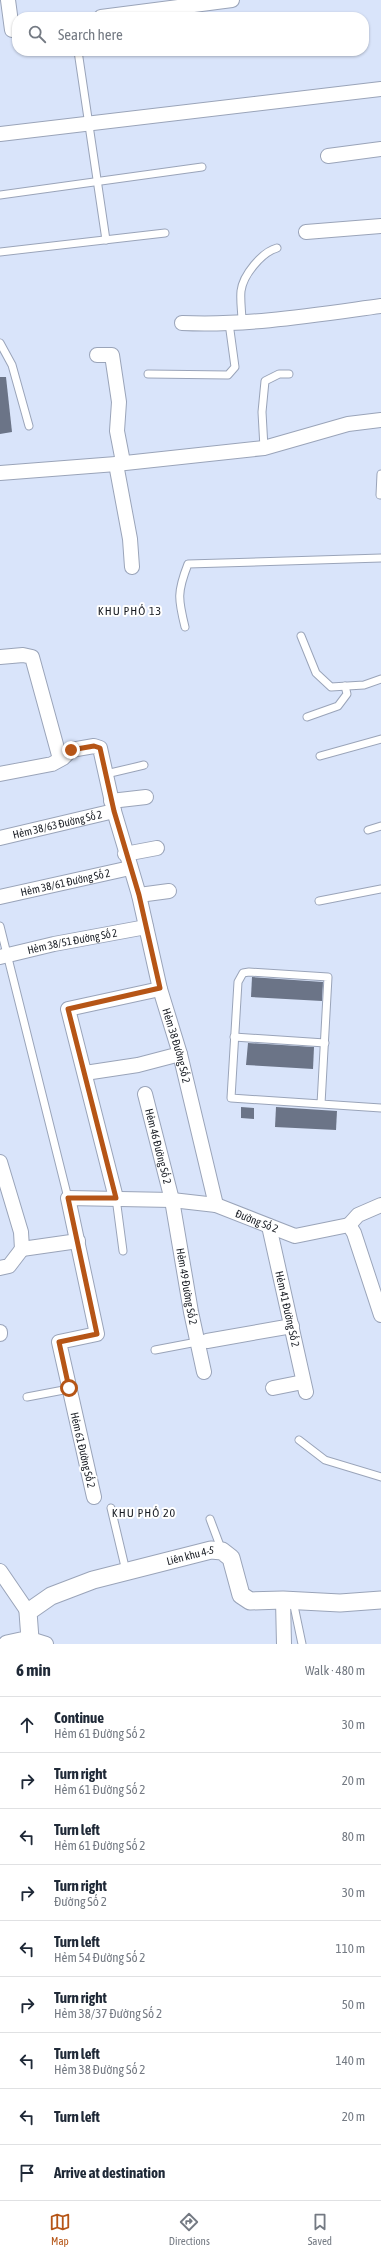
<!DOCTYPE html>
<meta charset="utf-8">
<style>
:root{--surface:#fff;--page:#f6f6f7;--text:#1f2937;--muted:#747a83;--line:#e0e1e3;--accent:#b65516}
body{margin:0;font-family:"Asap Condensed",sans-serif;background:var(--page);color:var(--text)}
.stop{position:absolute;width:12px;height:12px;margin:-9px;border:3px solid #b65516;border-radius:50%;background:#fff}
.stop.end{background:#b65516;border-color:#fff;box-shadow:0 1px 4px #0008}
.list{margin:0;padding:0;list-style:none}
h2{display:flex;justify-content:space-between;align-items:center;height:52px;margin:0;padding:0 16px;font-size:17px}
h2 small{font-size:13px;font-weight:400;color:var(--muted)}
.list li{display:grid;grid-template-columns:26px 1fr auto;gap:12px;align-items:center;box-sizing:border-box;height:56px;padding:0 16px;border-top:1px solid var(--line)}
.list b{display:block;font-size:15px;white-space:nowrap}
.list p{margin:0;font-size:13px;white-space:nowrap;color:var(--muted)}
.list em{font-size:13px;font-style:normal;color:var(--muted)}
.icon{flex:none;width:22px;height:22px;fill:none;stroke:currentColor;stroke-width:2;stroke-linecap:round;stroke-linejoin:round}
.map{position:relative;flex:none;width:381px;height:1644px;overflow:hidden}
.search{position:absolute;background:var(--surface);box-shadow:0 1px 3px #0004;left:12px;right:12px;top:12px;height:44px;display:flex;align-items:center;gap:10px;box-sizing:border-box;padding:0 14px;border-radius:16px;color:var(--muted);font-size:15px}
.sheet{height:556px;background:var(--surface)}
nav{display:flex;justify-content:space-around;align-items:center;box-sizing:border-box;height:56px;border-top:1px solid var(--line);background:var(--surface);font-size:11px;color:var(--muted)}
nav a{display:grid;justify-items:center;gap:2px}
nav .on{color:var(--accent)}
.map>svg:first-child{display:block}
</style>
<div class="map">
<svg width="381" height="1644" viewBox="0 0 381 1644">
<rect width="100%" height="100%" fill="#d9e4fa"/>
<g fill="#6b7487">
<polygon points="0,377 6,377 12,432 0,434"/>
<polygon points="252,977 323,982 322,1001 251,997"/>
<polygon points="248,1043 314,1047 313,1069 246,1065"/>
<polygon points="241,1107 254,1108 254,1119 241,1118"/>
<polygon points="276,1107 337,1111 336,1130 275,1127"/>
</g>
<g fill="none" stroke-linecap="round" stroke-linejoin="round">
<g stroke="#9aa4b9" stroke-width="9">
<g id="service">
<polyline points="78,51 106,240"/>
<polyline points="0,195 202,167"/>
<polyline points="0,252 165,233"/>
<path d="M242,322C242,312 240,301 241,291C243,275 262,252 277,248"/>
<polyline points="0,343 12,365 29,426"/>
<polyline points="148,374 228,375 235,367 229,323"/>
<polyline points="264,448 262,412 265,381 279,374 289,374"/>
<polyline points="380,495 381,474"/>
<path d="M185,627C178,599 177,592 188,564L381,558"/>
<polyline points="301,636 316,673 331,687 364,685 381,679"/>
<polyline points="307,717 338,706 347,694 345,686"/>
<polyline points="320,756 381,739"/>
<polyline points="106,774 144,765"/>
<polyline points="368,830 381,826"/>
<polyline points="319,901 381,889"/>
<polyline points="0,926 68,1198"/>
<polyline points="234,1037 325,1043"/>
<polyline points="321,1104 328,977 249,972 243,973 238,982 231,1098 381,1108"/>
<polyline points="116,1198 123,1251"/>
<polyline points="155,1350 197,1342"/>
<polyline points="27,1397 69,1389"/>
<polyline points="299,1440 325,1460 381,1477"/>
<polyline points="111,1508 126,1571"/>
<polyline points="210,1519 222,1551"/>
<polyline points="293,1601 302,1644"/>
</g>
</g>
<g stroke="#9aa4b9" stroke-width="16">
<g id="minor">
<polyline points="8,0 12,30"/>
<polyline points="101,17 232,0"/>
<polyline points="0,134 381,89"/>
<polyline points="328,156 381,149"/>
<polyline points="306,232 381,226"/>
<path d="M182,323C249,326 315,315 381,306"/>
<polyline points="97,355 112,355 119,402 117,431 123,462"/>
<polyline points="116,464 130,539 132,567"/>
<polyline points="0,473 116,464 264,448 348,424 381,420"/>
<polyline points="0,657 23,655 32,657 60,759"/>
<path id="s1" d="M0,774L52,764L63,758L71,750L94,746L100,748L114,811L139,895L160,989L180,1054L216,1205"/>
<polyline points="111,801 146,797"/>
<path id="s2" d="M0,838L114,811"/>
<polyline points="125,854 157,848"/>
<polyline points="139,895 169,891"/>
<path id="s3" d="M0,897L130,868"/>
<path id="s4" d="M0,957L54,944L146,927"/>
<polyline points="85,1073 138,1065 180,1054"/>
<path id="s5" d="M145,1094L172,1200L191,1312L204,1372"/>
<polyline points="0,1162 21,1232 22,1249 78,1241"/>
<polyline points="116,1198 68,1009 160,989"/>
<polyline points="349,1225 358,1215 381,1205"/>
<path id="s6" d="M269,1226L306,1392"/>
<polyline points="0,1268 9,1266 22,1249"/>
<polyline points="0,1332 0,1334"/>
<polyline points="207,1341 292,1326"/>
<polyline points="273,1388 303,1382"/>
<path id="s7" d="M94,1497L59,1342L97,1334L68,1198L172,1200L216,1205L295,1236L349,1225L354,1233L381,1315"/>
<polyline points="0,1571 28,1612"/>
<polyline points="283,1600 284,1644"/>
<polyline points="30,1639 46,1644"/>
</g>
</g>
<g stroke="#9aa4b9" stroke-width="19">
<g id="tertiary">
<path id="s8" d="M7,1644L30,1639L28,1612L51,1596L93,1580L211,1550L222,1551L231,1558L241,1595L250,1601L283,1600L340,1603L381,1600"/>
</g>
</g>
<use href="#service" stroke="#fff" stroke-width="7"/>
<use href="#minor" stroke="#fff" stroke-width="14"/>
<use href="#tertiary" stroke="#fff" stroke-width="17"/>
</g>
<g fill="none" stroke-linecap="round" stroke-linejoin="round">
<polyline stroke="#b65516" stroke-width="5" points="69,1388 59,1342 97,1334 68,1198 116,1198 68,1009 160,988 139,895 114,811 100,748 94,746 71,750"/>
</g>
<g text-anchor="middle" stroke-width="4" stroke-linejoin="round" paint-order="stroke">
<g font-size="11" fill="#181c23" stroke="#fff">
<text dy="4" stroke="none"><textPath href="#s2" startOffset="59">Hẻm 38/63 Đường Số 2</textPath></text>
<text dy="4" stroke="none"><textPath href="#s3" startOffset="67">Hẻm 38/61 Đường Số 2</textPath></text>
<text dy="4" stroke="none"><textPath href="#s4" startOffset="74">Hẻm 38/51 Đường Số 2</textPath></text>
<text dy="4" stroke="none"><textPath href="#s1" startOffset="414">Hẻm 38 Đường Số 2</textPath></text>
<text dy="4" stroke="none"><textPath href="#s5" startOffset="54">Hẻm 46 Đường Số 2</textPath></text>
<text dy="4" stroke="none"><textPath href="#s7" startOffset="529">Đường Số 2</textPath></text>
<text dy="4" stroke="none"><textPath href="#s5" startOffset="197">Hẻm 49 Đường Số 2</textPath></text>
<text dy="4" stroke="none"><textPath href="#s6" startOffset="85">Hẻm 41 Đường Số 2</textPath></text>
<text transform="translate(83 1450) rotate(77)" y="4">Hẻm 61 Đường Số 2</text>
<text dy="4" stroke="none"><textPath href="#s8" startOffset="224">Liên khu 4-5</textPath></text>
</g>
<g font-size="12" letter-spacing="1" fill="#181c23" stroke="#fff">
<text x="130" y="615">KHU PHỐ 13</text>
<text x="144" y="1517">KHU PHỐ 20</text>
</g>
</g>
</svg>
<div class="stop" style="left:69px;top:1388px"></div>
<div class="stop end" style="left:71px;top:750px"></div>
<div class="search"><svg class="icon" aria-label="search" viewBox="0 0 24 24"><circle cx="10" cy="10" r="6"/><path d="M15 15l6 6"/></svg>Search here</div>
</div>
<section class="sheet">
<h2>6 min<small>Walk · 480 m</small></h2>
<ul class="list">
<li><svg class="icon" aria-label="ahead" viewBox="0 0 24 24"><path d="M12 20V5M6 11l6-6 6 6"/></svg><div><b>Continue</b><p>Hẻm 61 Đường Số 2</p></div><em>30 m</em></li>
<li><svg class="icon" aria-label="right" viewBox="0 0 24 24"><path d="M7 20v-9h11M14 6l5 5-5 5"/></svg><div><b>Turn right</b><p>Hẻm 61 Đường Số 2</p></div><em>20 m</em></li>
<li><svg class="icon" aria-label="left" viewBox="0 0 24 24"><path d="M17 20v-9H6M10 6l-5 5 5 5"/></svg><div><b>Turn left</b><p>Hẻm 61 Đường Số 2</p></div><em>80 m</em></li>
<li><svg class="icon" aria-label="right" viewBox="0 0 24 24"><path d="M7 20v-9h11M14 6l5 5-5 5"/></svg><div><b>Turn right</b><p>Đường Số 2</p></div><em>30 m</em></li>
<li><svg class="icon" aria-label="left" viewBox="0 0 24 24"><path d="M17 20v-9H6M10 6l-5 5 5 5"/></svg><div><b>Turn left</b><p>Hẻm 54 Đường Số 2</p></div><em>110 m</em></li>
<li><svg class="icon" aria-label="right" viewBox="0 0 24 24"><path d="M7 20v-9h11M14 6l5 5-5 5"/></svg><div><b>Turn right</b><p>Hẻm 38/37 Đường Số 2</p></div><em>50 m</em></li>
<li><svg class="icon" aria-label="left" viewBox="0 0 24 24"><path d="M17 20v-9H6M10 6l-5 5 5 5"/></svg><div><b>Turn left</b><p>Hẻm 38 Đường Số 2</p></div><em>140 m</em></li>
<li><svg class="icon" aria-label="left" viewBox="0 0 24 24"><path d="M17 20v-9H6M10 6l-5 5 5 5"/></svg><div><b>Turn left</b></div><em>20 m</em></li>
<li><svg class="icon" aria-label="arrive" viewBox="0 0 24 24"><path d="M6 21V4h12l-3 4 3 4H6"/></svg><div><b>Arrive at destination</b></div></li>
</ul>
</section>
<nav>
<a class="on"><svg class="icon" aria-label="map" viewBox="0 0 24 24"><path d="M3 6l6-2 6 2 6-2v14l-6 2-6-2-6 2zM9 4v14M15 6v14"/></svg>Map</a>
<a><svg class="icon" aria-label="directions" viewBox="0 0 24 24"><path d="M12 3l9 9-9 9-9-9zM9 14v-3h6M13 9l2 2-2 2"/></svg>Directions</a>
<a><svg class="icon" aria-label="saved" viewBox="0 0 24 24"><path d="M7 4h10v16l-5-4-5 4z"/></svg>Saved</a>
</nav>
